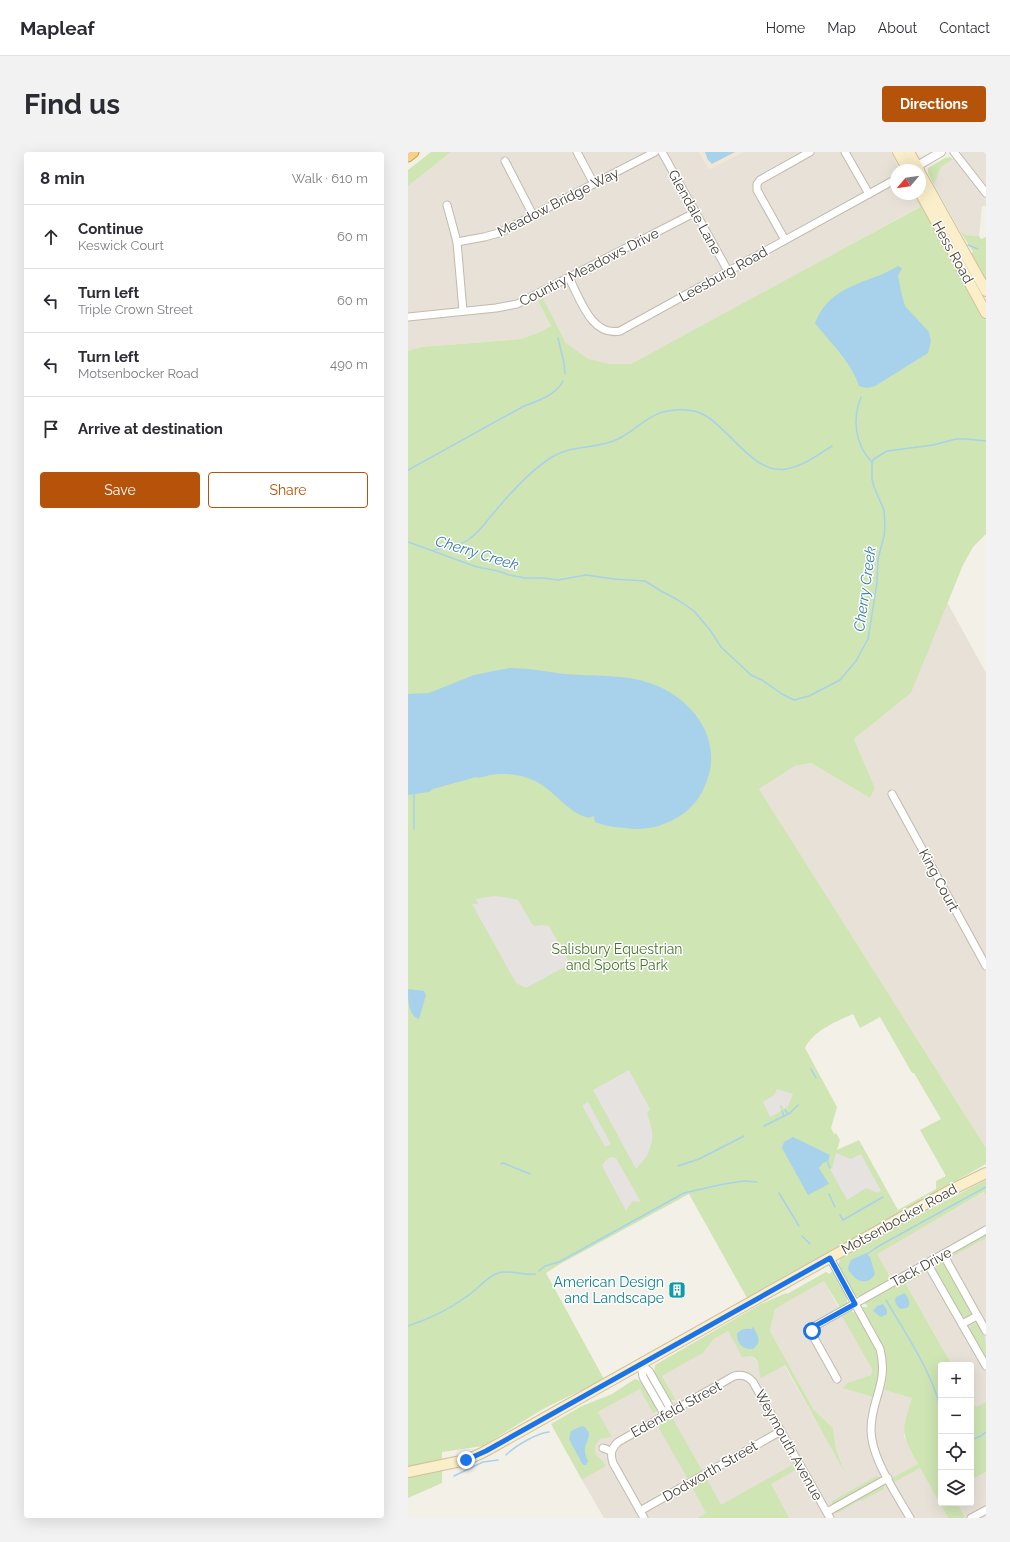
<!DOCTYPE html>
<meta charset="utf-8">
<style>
:root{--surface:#fff;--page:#f2f2f3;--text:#2b2b33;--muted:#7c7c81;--line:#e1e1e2;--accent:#b45309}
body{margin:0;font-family:Raleway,sans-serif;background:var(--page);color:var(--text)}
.controls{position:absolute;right:12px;bottom:12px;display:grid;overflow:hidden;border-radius:4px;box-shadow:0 4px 16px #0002}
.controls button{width:36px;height:36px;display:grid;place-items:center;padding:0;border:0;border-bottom:1px solid var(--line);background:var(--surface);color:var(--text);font:20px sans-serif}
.compass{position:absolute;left:482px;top:12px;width:36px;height:36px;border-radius:50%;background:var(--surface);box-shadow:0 4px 16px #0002;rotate:241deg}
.stop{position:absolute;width:12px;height:12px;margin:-9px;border:3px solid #1a73e8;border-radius:50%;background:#fff}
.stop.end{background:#1a73e8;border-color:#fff;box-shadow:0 1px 4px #0008}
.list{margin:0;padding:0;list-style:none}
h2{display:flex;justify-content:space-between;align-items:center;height:52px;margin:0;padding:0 16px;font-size:17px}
h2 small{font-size:13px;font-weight:400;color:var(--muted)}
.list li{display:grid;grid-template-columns:26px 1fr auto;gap:12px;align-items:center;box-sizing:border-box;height:64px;padding:0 16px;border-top:1px solid var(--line)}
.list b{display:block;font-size:15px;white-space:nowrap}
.list p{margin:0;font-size:13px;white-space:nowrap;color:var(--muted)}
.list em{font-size:13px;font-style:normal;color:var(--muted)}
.actions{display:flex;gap:8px;padding:12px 16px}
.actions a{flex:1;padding:9px 0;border:1px solid var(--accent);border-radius:4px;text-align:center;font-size:14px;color:var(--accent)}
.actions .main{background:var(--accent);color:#fff}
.icon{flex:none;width:22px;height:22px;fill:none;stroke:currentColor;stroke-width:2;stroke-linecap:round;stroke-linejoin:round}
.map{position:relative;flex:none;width:578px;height:1366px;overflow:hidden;border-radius:4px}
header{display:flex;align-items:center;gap:24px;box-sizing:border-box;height:56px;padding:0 20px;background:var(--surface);border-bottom:1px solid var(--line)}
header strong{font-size:19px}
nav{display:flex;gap:22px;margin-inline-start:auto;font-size:14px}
.intro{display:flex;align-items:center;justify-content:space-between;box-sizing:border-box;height:96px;padding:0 24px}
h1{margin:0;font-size:28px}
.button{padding:10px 18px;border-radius:4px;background:var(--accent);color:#fff;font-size:14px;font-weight:700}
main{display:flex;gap:24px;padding:0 24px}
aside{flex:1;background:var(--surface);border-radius:4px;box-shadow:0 4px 16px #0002}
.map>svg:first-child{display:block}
</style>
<header>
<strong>Mapleaf</strong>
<nav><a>Home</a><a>Map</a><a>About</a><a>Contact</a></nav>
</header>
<div class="intro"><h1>Find us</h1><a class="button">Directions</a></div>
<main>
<aside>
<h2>8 min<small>Walk · 610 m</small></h2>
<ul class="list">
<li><svg class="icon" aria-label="ahead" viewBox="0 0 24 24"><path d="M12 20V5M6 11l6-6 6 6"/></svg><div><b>Continue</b><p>Keswick Court</p></div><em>60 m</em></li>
<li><svg class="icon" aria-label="left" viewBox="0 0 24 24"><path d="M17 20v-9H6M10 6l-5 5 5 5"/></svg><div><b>Turn left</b><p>Triple Crown Street</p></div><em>60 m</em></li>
<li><svg class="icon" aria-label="left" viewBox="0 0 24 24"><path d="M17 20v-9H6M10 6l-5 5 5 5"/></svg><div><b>Turn left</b><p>Motsenbocker Road</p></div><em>490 m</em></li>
<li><svg class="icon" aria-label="arrive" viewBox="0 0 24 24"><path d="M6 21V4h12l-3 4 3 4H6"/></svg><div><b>Arrive at destination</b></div></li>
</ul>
<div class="actions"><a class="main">Save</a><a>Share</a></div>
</aside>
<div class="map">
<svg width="578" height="1366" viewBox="0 0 578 1366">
<rect width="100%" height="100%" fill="#f3f0e8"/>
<g fill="#e7e1d7">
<polygon points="43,0 291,0 301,17 335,0 483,0 490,15 490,18 488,18 488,42 506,42 513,54 233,208 222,212 202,212 180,208 158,191 135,146 130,149 143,174 132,180 113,187 13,195 0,199 0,34"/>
<polygon points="554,0 578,0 578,54 574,54 571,84 558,83 552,79 526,33 533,15"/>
<polygon points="539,450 578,521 578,996 351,637 387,614 403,611 462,646 467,636 446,587 503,541"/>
<polygon points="577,1040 578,1043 578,1250 568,1256 563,1247 563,1213 544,1213 496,1128 483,1127 468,1102"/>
<polygon points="416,1129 464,1217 463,1223 439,1231 466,1245 476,1238 504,1246 496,1284 500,1293 510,1312 485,1326 487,1330 512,1316 540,1366 196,1366 174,1328 198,1314 195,1309 188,1303 187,1294 192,1287 204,1285 190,1260 232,1237 248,1258 268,1248 254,1224 295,1201 306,1187 320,1179 334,1204 343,1204 349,1209 352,1216 351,1221 376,1213 435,1316 428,1297 425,1276 406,1258 362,1179 367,1157"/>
<polygon points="578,1320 578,1366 555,1366 557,1365 549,1351 563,1351 563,1328"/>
</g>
<polygon fill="#f3e6d5" points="291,0 335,0 301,17"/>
<g fill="#cfe5b4" fill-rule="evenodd">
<polygon points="23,0 43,0 0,34 0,18"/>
<polygon points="542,5 545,7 533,15 526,33 520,21 520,16 537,6"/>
<path d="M506,42H509L578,168V382L565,395L555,413L503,541L446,587L467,636L462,646L403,611L387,614L351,637L578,996V1012L339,1146L281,1042L152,1112L138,1121L196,1227L135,1257L75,1294L34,1300V1331L0,1346V199L13,195L113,187L132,180L143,174L130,149L135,146L158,191L180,207L202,212H222L227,210L512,55ZM445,862L452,876L472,865L504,921H506L533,967L512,978L538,1024L528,1029V1037L490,1058L451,988L429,998L432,988L428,981L426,982L423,976L429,955L397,896C405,879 429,869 445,862Z"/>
<polygon points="552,79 558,83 571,84 573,87 578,85 578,132 561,103 565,100"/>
<polygon points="578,1028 578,1043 576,1040 469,1102 483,1127 453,1144 447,1144 430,1114 432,1107 518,1059"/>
<polygon points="578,1082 578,1086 543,1105 541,1104 544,1101"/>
<polygon points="533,1109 538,1111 564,1160 560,1166 553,1163 527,1117 529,1111"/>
<path d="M518,1117V1120L498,1132L544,1213H533V1351H549L557,1365L555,1366H540L512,1316L487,1330L484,1326L510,1312C492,1280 494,1280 504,1246L476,1238C482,1216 477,1196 466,1177C462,1170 457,1163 454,1155H459V1153L456,1151L496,1128Z"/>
<path d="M424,1119L439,1145V1151L432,1156L416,1129L367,1157L362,1179L406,1258L425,1276L428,1297L436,1319L377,1213L353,1226C349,1217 354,1209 343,1204L334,1205L320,1179L306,1187L295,1201L254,1224L268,1248L262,1249L246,1220L247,1213L351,1153L378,1141L379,1142L418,1120L422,1122Z"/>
<path d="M443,1159L448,1161C467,1194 477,1206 466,1245L435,1236L439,1231L463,1223L464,1217L434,1164Z"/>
<path d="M568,1171C578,1176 578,1196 578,1208L561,1177L563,1173Z"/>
<polygon points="227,1227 235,1230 250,1258 245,1261 232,1237 190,1260 204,1285 192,1287 187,1294 188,1303 195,1309 198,1314 174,1328 143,1272 174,1254 204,1242"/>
<polygon points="563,1247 568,1255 578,1250 578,1320 563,1328"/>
<polygon points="264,1265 294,1319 280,1327 249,1273"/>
<polygon points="386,1312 389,1317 363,1332 381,1366 290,1366 298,1361 284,1335 299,1327 313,1353"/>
<polygon points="469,1324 472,1326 424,1353 424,1349"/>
<polygon points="476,1333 476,1337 453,1349 452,1348 430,1361 428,1360"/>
</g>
<g fill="#e5e2e0">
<polygon points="86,744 96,745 110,748 124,772 126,774 135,773 141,774 162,812 118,836 108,831 64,752 70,752 68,747"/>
<polygon points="221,918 242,957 239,962 242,970 244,980 244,989 239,1004 228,1017 185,938"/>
<polygon points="369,937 385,942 380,954 376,957 373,953 371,954 374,959 362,965 355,950 366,943"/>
<polygon points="180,950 203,992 197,995 175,955 175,953"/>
<polygon points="428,1001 443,1007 453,1002 473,1039 469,1041 458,1036 439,1048 422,1017 424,1016"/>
<polygon points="202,1005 208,1006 233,1050 225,1049 221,1054 218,1059 194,1014 197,1009"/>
</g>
<g fill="#a8d1ec">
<polygon points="297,0 327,0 304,12 300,8"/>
<path d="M490,114L494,116L490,124L494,144L497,154L521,180L523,189L520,201L467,234L459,236L451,234C444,211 422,190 407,171C423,131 459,133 490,114Z"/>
<path d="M101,516C121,516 139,520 158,522C191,525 226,521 256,537C294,557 316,597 295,638C288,653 274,665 258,671C245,677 231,678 217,676C206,675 197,674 187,670L186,665L185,664L181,666C159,661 146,637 125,628C112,622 97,621 82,623C77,624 73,627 68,625L25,637L21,640L0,643V542L21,541L66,523Z"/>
<path d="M1,837L16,839L18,843L11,867C0,864 0,847 0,838Z"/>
<polygon points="385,985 422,1003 420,1009 415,1011 411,1016 421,1032 400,1043 374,996 376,990"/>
<path d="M458,1101L462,1105L467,1122C460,1134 448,1130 442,1120H441L440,1115L443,1108Z"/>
<path d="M497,1141C500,1147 504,1151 499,1156L492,1157L488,1152L487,1148L488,1145Z"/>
<polygon points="475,1152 479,1158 479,1162 473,1165 465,1159 469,1154"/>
<path d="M345,1174C348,1182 356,1189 345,1197C335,1198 329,1192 329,1182C332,1177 338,1176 344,1177Z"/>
<path d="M174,1274L177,1275L181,1281C180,1295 173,1293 180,1309L178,1313H175L161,1287L163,1279Z"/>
</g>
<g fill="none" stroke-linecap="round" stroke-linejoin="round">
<g stroke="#a8d1ec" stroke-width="1.5">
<polyline points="560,93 570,97"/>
<polyline points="150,186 156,211 157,222"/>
<path d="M453,245C444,267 447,293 464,310"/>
<path d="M0,318L116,254C130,249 148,243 155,229"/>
<polyline points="0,390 69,415 90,419 101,423 117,426 135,426 150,428 178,423 206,427 237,429 253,439 270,448 286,459 302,478 313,495 343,523 354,528 374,542 386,548 401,544 432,528 448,509 460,487 469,431 470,407 476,384 477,375 476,358 466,335 464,327 464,310 466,307 479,299 525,293 548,287 559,287 578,289"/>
<path d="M26,398C37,395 51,394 60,388C72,380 80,367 89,357C105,338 123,318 144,305C165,292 188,298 210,287C227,279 240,262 260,259C272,257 287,257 298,264C322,278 347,323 378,317C395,314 410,303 424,294"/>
<polyline points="6,642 6,677"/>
<polyline points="403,917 408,926"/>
<polyline points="377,958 380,962"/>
<polyline points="374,959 376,964"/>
<polyline points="356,974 382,961 390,953"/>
<polyline points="419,1009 422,1016"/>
<polyline points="93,1012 95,1011 122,1022"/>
<polyline points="270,1014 291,1007 336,984"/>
<polyline points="371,1041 391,1074"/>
<polyline points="421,1042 427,1055"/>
<polyline points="432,1063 435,1068 475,1045"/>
<polyline points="394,1084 402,1092"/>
<polyline points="458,1103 469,1095 578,1035"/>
<polyline points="131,1119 137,1114 151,1110 276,1041 316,1032 336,1029 349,1030"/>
<path d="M478,1148C496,1179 528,1226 533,1261"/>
<path d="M0,1174C21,1167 40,1158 58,1145C69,1138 78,1125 90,1121C101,1117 115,1124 127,1122"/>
<polyline points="563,1288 573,1284 578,1280"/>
<path d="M98,1303C107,1294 129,1281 141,1280"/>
<polyline points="46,1324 75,1310 90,1308"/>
</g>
<g stroke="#c1baae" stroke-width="9">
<g id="minor">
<polyline points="169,0 186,32"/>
<polyline points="254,0 320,119"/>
<polyline points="437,0 461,42"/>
<polyline points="546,0 578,41"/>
<polyline points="97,9 125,63"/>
<polyline points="39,53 49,90 55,159"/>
<polyline points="377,88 349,38 349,32 352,28 402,0"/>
<polyline points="49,90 76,85 91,81 247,0"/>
<path d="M161,126C172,146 183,185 212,179L488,27"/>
<polyline points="0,165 88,156 109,152 288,60"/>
<polyline points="484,642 578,814"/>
<polyline points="535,1102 578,1179"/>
<path d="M422,1106L472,1197C481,1232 463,1246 463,1278C463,1306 488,1341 502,1366"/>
<polyline points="519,1111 578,1214"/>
<polyline points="554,1172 569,1164"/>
<polygon points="233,1213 241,1219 261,1254 261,1261 254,1258 235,1225"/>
<polyline points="429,1227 405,1184 405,1179 407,1174 578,1078"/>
<polyline points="195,1296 203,1299"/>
<polyline points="232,1359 373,1279"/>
<polyline points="419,1360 480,1326"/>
<path d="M236,1366L205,1311C202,1302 203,1296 210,1290L326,1224C334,1222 340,1224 345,1230L422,1366"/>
<polyline points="563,1366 578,1358"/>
</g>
</g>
<g stroke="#c1baae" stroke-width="10">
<polyline id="tertiary" points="504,17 533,0"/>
</g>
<g stroke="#d0c19a" stroke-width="12">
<g id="secondary">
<polyline points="490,0 500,18"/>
<polyline points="501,0 511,18"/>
<polyline points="512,21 578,139"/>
<polyline points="512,40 578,161"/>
<polyline points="0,1320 58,1308 74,1301 539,1040 578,1021"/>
</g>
</g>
<g stroke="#d49b42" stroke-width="13">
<polyline id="trunk" points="0,4 5,0"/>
</g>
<use href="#minor" stroke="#fff" stroke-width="7"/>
<use href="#tertiary" stroke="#fff" stroke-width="8"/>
<use href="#secondary" stroke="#fbeeca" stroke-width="10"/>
<use href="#trunk" stroke="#f6d286" stroke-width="11"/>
</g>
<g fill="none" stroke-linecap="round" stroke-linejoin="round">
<polyline stroke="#1a73e8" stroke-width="5" points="58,1308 78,1299 422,1106 447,1152 407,1174 404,1179"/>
</g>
<defs>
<g id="building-square" transform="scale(0.9)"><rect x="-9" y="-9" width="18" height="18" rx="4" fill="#0f9aa8" stroke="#fff"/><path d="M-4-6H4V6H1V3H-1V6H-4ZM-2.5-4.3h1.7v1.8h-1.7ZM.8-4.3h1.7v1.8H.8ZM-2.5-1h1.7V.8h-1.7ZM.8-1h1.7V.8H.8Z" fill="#fff"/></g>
</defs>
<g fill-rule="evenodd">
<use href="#building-square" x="269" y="1138"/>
</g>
<g text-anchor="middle" stroke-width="3" stroke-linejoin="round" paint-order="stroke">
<g font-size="14" fill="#464037" stroke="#fff">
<text transform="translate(150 50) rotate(-27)" y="5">Meadow Bridge Way</text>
<text transform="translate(287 60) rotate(61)" y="5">Glendale Lane</text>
<text transform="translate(545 100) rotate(61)" y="5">Hess Road</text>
<text transform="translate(181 115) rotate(-27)" y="5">Country Meadows Drive</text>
<text transform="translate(315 122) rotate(-29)" y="5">Leesburg Road</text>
<text transform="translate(531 728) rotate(62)" y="5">King Court</text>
<text transform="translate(491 1067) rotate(-29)" y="5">Motsenbocker Road</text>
<text transform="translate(513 1115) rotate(-29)" y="5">Tack Drive</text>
<text transform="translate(268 1257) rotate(-29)" y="5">Edenfeld Street</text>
<text transform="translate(381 1293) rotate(61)" y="5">Weymouth Avenue</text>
<text transform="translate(302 1319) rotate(-30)" y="5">Dodworth Street</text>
</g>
<g font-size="14" fill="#4a742e" stroke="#fff">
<text x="209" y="802">Salisbury Equestrian<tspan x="209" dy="16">and Sports Park</tspan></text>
</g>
<g font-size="14" fill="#0d838f" stroke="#fff" text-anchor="end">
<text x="256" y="1135">American Design<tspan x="256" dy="16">and Landscape</tspan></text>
</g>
<g font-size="15" font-style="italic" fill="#377cab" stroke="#fff">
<text transform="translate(69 401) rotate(17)" y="5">Cherry Creek</text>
<text transform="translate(457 437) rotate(-82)" y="5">Cherry Creek</text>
</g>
</g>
</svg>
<div class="controls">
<button>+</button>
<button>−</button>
<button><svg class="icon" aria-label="locate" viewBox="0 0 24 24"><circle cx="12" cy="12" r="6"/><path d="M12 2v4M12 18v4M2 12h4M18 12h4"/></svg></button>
<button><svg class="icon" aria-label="layers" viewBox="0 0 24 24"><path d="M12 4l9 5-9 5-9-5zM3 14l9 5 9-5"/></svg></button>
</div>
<svg class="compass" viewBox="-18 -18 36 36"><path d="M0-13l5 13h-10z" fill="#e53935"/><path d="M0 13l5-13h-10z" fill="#7c7c81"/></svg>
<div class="stop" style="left:404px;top:1179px"></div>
<div class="stop end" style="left:58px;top:1308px"></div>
</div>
</main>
